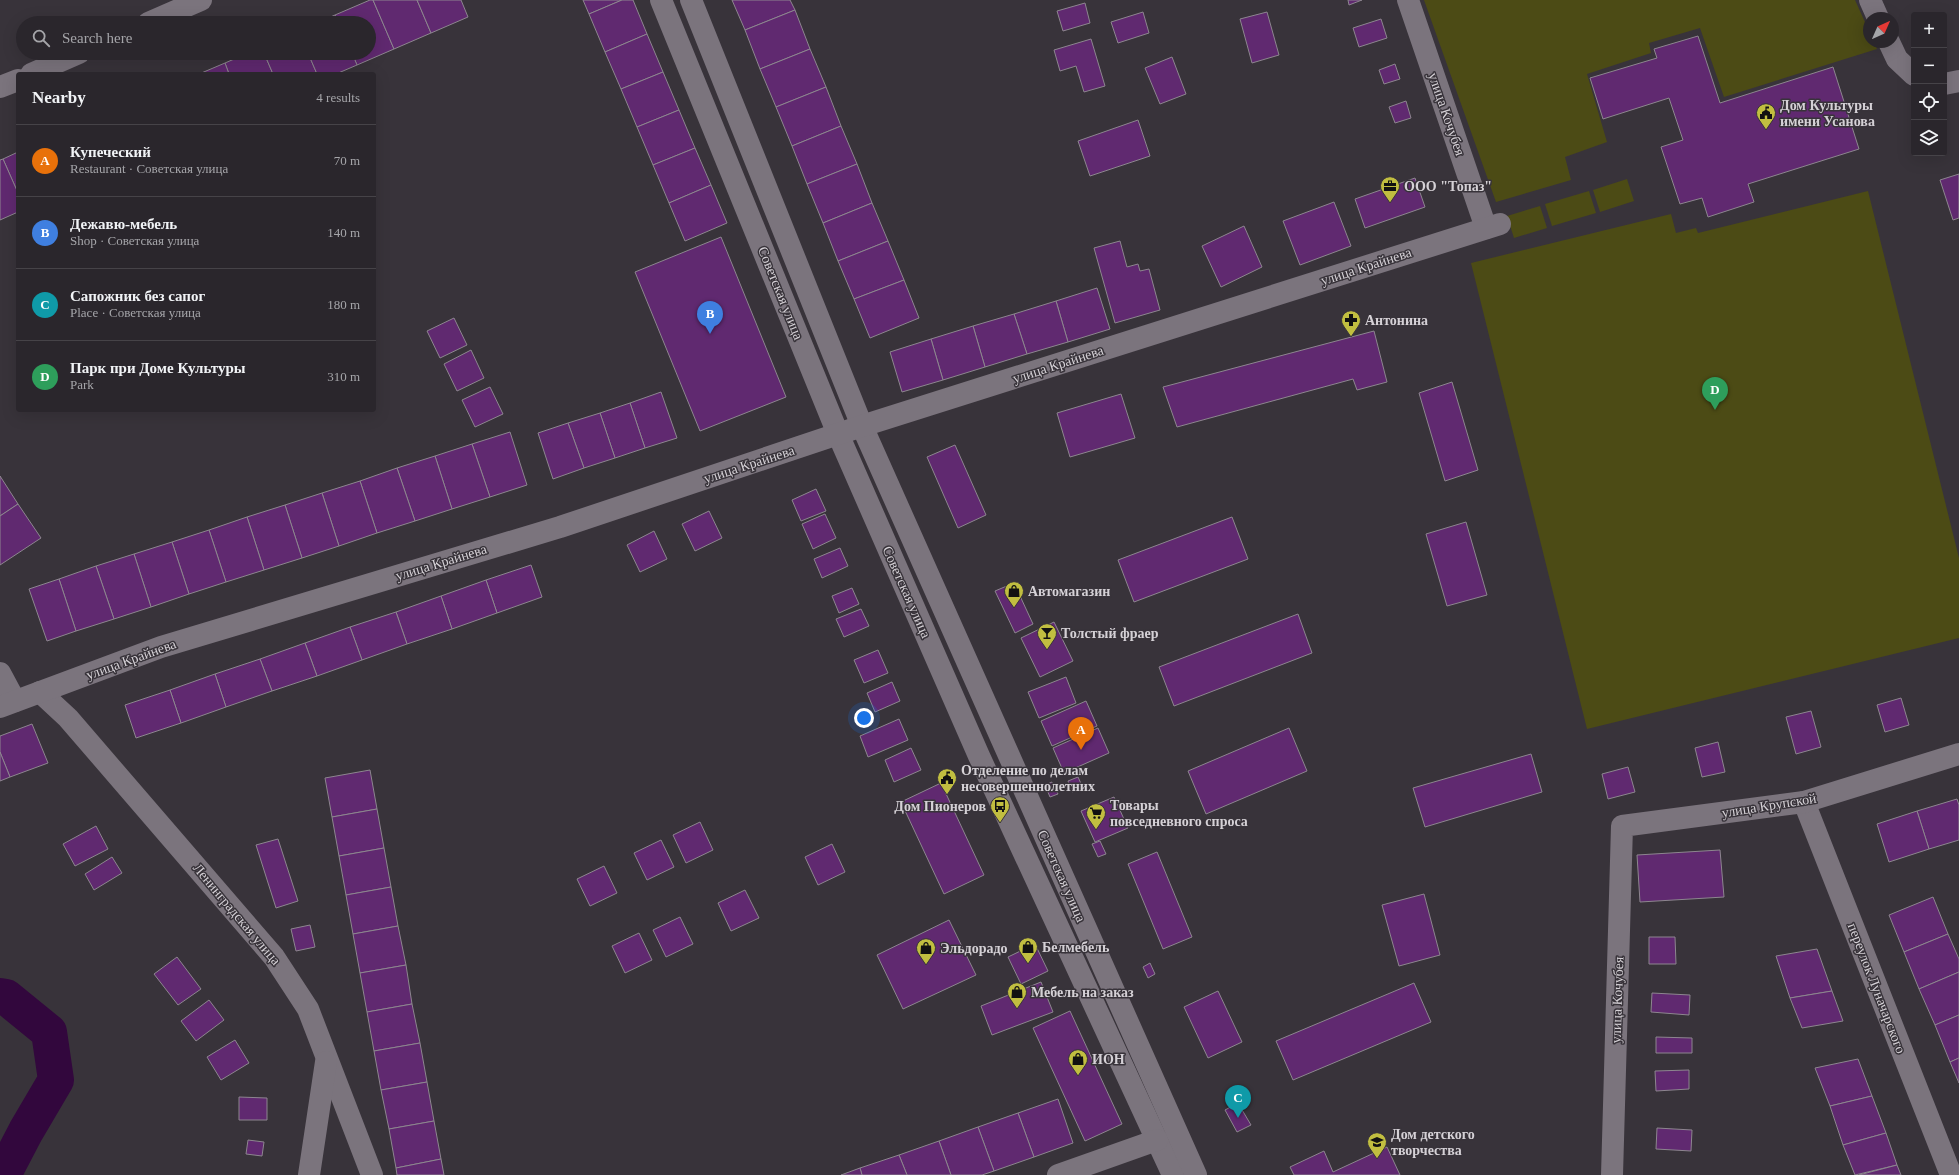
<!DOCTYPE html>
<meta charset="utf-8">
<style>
:root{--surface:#2a262c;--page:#322e34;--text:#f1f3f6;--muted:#a5a5a9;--line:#464348;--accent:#c1be40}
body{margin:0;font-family:"Times New Roman",serif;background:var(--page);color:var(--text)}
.controls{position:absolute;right:12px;top:12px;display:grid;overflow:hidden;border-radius:4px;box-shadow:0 4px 16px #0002}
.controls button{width:36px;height:36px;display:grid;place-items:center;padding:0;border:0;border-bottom:1px solid var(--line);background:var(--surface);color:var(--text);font:20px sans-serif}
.compass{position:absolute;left:1863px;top:12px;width:36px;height:36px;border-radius:50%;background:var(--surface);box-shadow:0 4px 16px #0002;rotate:45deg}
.you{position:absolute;left:864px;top:718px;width:14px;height:14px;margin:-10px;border:3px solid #fff;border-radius:50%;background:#1a73e8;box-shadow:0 0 0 6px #1a73e833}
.badge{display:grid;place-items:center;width:26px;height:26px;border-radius:50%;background:var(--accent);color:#fff;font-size:13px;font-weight:700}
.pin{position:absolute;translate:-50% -33px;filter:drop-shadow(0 1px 2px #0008)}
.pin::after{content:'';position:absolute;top:21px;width:14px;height:12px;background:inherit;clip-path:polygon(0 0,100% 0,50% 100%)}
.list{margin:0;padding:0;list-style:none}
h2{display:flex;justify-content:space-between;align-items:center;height:52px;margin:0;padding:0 16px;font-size:17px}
h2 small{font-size:13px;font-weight:400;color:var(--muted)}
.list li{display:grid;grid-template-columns:26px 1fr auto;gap:12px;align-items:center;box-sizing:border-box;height:72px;padding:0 16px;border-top:1px solid var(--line)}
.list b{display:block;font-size:15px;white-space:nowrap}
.list p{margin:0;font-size:13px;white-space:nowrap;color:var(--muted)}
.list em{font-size:13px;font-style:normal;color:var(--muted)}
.icon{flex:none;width:22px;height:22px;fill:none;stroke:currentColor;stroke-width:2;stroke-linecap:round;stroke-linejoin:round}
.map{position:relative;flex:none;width:1959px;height:1175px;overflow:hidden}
.search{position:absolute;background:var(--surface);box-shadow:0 4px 16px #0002;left:16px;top:16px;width:360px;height:44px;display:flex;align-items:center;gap:10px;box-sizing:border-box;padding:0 14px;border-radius:22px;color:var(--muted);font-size:15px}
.panel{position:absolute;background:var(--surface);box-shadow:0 4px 16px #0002;left:16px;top:72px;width:360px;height:340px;border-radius:4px}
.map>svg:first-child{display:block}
</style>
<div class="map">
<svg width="1959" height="1175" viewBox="0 0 1959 1175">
<rect width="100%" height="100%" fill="#38333a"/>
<g fill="#4c4b15">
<polygon points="1424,0 1855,0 1869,31 1869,42 1874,42 1877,49 1724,97 1700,28 1649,43 1651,53 1587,74 1607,142 1565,157 1571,180 1496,202"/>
<polygon points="1627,179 1634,201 1600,212 1593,190"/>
<polygon points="1589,191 1596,213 1552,226 1545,204"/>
<polygon points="1868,191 1959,558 1959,638 1587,729 1471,263 1671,214 1676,233 1696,228 1698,233"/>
<polygon points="1540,206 1547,228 1514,238 1507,216"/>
</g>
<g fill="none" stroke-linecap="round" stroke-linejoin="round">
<polyline stroke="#32073d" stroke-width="36" points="0,996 6,997 49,1032 56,1080 26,1131 3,1175"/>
</g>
<g fill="#602970" stroke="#8d868f">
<polygon points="370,0 373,0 394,49 357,65 352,53 369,53 369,23 339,23 335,15"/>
<polygon points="373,0 417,0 431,33 394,49"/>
<polygon points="417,0 461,0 468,17 431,33"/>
<polygon points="583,0 622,0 589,14"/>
<polygon points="622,0 633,0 647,34 605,52 589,14"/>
<polygon points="732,0 790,0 795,10 745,30"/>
<polygon points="1348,0 1362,0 1349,5"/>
<polygon points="1085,3 1090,23 1063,31 1057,11"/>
<polygon points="795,10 810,49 760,69 745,30"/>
<polygon points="1143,12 1149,33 1118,43 1111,22"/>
<polygon points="1267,12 1279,55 1252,63 1240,19"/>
<polygon points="335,15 339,23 317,23"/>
<polygon points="1381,19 1387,38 1359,47 1353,28"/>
<polygon points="647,34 663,72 621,89 605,52"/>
<polygon points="1698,36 1720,103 1833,67 1859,149 1748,184 1754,202 1708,217 1702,198 1680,204 1661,147 1683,140 1669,98 1603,119 1590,78 1657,58 1654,49"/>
<polygon points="1091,39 1105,86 1084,92 1076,66 1060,71 1054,50"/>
<polygon points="810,49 826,87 776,107 760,69"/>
<polygon points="248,53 264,53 273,74 229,74 225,63"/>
<polygon points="264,53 308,53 317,74 273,74"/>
<polygon points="308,53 352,53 357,65 336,74 317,74"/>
<polygon points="1172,57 1186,94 1160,104 1145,68"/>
<polygon points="225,63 229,74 199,74"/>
<polygon points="1395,64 1400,79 1384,84 1379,70"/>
<polygon points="663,72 679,110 637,127 621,89"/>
<polygon points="826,87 841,126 792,146 776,107"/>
<polygon points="1406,101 1411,118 1395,123 1389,107"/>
<polygon points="679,110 695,148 653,165 637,127"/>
<polygon points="1138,120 1150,156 1090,176 1078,141"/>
<polygon points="841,126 857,164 807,184 792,146"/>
<polygon points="695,148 711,185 669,203 653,165"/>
<polygon points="18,152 18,193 3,159"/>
<polygon points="3,159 18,193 18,212 0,220 0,160"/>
<polygon points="857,164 872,203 823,223 807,184"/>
<polygon points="1959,174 1959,218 1953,220 1940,180"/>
<polygon points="1415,178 1425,207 1365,228 1355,199"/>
<polygon points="711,185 727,223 685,241 669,203"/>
<polygon points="1334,202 1351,246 1300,265 1283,221"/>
<polygon points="872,203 888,241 838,261 823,223"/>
<polygon points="1244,226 1262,267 1221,287 1202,246"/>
<polygon points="721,237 786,397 700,431 635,272"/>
<polygon points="888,241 904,280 854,299 838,261"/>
<polygon points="1120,241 1127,267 1138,264 1140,271 1149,269 1160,310 1115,323 1094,248"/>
<polygon points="904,280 919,318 870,338 854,299"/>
<polygon points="1097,288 1110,329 1068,342 1056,301"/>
<polygon points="1056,301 1068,342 1027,354 1014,314"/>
<polygon points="1014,314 1027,354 985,367 973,326"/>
<polygon points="454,318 467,345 440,358 427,331"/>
<polygon points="973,326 985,367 943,380 931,339"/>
<polygon points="1374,331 1387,382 1357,390 1353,379 1177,427 1163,387"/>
<polygon points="931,339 943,380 902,392 890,352"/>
<polygon points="471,350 484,378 457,391 444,364"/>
<polygon points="1452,382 1478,470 1445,481 1419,393"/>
<polygon points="490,387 503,414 475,427 462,400"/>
<polygon points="661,392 677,438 645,448 630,403"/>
<polygon points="1121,394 1135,438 1070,457 1057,413"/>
<polygon points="630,403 645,448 615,458 600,413"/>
<polygon points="600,413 615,458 584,468 568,423"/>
<polygon points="568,423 584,468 553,479 538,433"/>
<polygon points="510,432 527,485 490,497 472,444"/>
<polygon points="472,444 490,497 452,509 435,456"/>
<polygon points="955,445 986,515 958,528 927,457"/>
<polygon points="435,456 452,509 415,521 397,468"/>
<polygon points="397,468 415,521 377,533 360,481"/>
<polygon points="0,476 18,504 0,516"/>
<polygon points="360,481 377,533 339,546 322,493"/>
<polygon points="816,489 826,511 801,521 792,500"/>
<polygon points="322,493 339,546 302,558 285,505"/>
<polygon points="18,504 41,538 0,565 0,516"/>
<polygon points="285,505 302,558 264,570 247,517"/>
<polygon points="709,511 722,538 695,551 682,524"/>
<polygon points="825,514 836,538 813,549 802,524"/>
<polygon points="247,517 264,570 226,582 209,530"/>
<polygon points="1232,517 1248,559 1134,602 1118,560"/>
<polygon points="1466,522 1487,595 1447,606 1426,534"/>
<polygon points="209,530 226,582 189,594 172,542"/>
<polygon points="654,531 667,559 640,572 627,545"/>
<polygon points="172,542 189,594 151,607 134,554"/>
<polygon points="840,548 848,566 822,578 814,559"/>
<polygon points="134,554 151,607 114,619 96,566"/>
<polygon points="531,565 542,597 497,613 486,580"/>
<polygon points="96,566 114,619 76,631 59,579"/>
<polygon points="59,579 76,631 47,641 29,589"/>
<polygon points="486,580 497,613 452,629 441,596"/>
<polygon points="1014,583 1033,624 1015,633 995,591"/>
<polygon points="852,588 859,604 839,613 832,596"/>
<polygon points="441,596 452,629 407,644 396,612"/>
<polygon points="861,609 869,626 844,637 836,619"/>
<polygon points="396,612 407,644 362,660 350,627"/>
<polygon points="1298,614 1312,653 1174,706 1159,667"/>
<polygon points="1054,622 1073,661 1040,677 1021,638"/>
<polygon points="350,627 362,660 317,676 305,643"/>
<polygon points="305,643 317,676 272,691 260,659"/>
<polygon points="878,650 888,673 864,683 854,660"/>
<polygon points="260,659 272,691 226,707 215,674"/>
<polygon points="215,674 226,707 181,723 170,690"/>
<polygon points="1066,677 1076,703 1039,718 1028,692"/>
<polygon points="892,682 900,701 875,712 867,693"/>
<polygon points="170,690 181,723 136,738 125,705"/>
<polygon points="1901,698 1909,725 1885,732 1877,705"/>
<polygon points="1086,701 1097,726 1052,746 1041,721"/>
<polygon points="1811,711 1821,747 1796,754 1786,717"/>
<polygon points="899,719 908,740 868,757 860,736"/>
<polygon points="32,724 48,763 10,777 0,752 0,736"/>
<polygon points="1098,728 1109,753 1064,773 1053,748"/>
<polygon points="1289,728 1307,771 1206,814 1188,771"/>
<polygon points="1718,742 1725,772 1702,777 1695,748"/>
<polygon points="911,748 921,770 894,782 885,760"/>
<polygon points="0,752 10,777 0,781"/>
<polygon points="1531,754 1542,792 1425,827 1413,788"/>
<polygon points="1628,767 1635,792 1608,799 1602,774"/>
<polygon points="370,770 377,809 332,817 325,778"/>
<polygon points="1078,777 1083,788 1072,792 1068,781"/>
<polygon points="1052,782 1058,794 1050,797 1045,785"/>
<polygon points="941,783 984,875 944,894 901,802"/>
<polygon points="1114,797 1128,828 1095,842 1081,811"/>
<polygon points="1957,799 1959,805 1959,840 1929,849 1917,811"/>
<polygon points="377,809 384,848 339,856 332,817"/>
<polygon points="1917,811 1929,849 1889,862 1877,824"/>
<polygon points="700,822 713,850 686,863 673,835"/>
<polygon points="96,826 108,849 75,866 63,844"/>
<polygon points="278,839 298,901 276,908 256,845"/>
<polygon points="661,840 674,867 647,880 634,853"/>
<polygon points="1100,841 1106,854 1098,857 1092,844"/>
<polygon points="832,844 845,872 818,885 805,857"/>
<polygon points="384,848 391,887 346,895 339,856"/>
<polygon points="1720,850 1724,897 1640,902 1637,855"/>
<polygon points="1157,852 1192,937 1163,949 1128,864"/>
<polygon points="112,857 122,873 94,890 85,874"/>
<polygon points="604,866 617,893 590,906 577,879"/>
<polygon points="391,887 398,926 353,934 346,895"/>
<polygon points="745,890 759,918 731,931 718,903"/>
<polygon points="1424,894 1440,955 1399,966 1382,905"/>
<polygon points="1933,897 1948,934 1904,952 1889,915"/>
<polygon points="680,917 693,944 666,957 653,930"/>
<polygon points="949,920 976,975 903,1009 877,955"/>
<polygon points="310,925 315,947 296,951 291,929"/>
<polygon points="398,926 406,965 360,973 353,934"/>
<polygon points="639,933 652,960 625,973 612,946"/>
<polygon points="1948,934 1959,959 1959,972 1919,989 1904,952"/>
<polygon points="1649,937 1675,937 1676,964 1649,964"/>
<polygon points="1035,944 1048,971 1021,984 1008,957"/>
<polygon points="1817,949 1832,991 1790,998 1776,956"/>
<polygon points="177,957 201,989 178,1005 154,974"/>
<polygon points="1150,963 1155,974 1148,978 1143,967"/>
<polygon points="406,965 412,1004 367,1012 360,973"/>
<polygon points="1959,972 1959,1015 1935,1025 1919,989"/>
<polygon points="1041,982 1053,1012 992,1035 981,1006"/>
<polygon points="1414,983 1431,1022 1293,1080 1276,1041"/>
<polygon points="1218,991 1242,1042 1208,1058 1184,1007"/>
<polygon points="1832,991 1843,1021 1802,1028 1790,998"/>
<polygon points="1652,993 1690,995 1689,1015 1651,1012"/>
<polygon points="209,1000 224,1020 196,1041 181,1021"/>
<polygon points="412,1004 420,1043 374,1051 367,1012"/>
<polygon points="1070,1011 1122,1124 1085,1141 1033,1028"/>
<polygon points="1959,1015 1959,1058 1950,1062 1935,1025"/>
<polygon points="1656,1037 1692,1038 1692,1053 1656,1053"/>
<polygon points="235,1040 249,1063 221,1080 207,1057"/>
<polygon points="420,1043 427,1082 381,1090 374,1051"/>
<polygon points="1959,1058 1959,1083 1950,1062"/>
<polygon points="1858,1059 1872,1096 1830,1106 1815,1068"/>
<polygon points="1689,1070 1689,1089 1656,1091 1655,1071"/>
<polygon points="427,1082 434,1121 389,1129 381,1090"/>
<polygon points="1872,1096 1886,1133 1843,1145 1830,1106"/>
<polygon points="239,1097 267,1098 267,1120 239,1120"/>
<polygon points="1058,1099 1073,1143 1034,1157 1018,1113"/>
<polygon points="1238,1103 1251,1125 1237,1132 1225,1110"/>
<polygon points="1018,1113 1034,1157 994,1171 978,1127"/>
<polygon points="434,1121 441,1159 396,1168 389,1129"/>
<polygon points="978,1127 994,1171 982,1175 951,1175 939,1141"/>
<polygon points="1657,1128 1692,1130 1691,1151 1656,1149"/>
<polygon points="1886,1133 1897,1165 1855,1175 1843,1145"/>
<polygon points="248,1140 264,1142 262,1156 246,1154"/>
<polygon points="939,1141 951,1175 907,1175 899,1155"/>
<polygon points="1387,1147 1400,1175 1294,1175 1290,1167 1324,1151 1333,1172"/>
<polygon points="899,1155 907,1175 862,1175 860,1168"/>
<polygon points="441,1159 444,1175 397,1175 396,1168"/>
<polygon points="1897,1165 1901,1175 1859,1175"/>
<polygon points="860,1168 862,1175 841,1175"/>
</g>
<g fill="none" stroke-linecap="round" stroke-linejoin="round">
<g stroke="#7b747d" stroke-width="22">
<polyline points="661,0 838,434 979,756 1173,1175"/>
<polyline points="691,0 862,426 1196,1175"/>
<polyline points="1408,0 1486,228"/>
<polyline points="1870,0 1878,18"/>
<polyline points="148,23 201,0"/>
<polyline points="1889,42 1897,59 1914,75"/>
<polyline points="31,74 79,53"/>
<polyline points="1944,84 1959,81"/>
<polyline points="0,87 18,80"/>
<polyline points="0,673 15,701"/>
<polyline points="40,692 68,718 274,957 308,1009 372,1175"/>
<polyline points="0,707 161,647 560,527 862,426 1500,224"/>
<polyline points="1804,802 1951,1175"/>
<polyline points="309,1175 326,1062"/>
<polyline points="1058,1175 1157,1140"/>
<polyline points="1612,1175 1622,826 1804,802 1959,754"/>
</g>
</g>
<defs>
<g id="civic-pin" transform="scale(1)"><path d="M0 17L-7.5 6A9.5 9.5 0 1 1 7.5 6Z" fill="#c1be40" stroke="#38333a"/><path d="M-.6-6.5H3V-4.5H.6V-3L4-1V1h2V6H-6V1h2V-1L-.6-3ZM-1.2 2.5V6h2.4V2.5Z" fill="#111"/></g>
<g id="office-pin" transform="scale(1)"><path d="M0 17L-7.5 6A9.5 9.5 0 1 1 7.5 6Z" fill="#c1be40" stroke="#38333a"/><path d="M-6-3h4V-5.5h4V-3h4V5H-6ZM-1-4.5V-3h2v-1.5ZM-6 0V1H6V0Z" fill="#111"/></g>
<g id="pharmacy-pin" transform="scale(1)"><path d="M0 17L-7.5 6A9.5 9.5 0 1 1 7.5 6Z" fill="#c1be40" stroke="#38333a"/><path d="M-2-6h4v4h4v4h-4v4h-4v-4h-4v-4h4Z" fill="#111"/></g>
<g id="shop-pin" transform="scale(1)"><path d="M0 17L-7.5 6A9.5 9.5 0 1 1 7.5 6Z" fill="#c1be40" stroke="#38333a"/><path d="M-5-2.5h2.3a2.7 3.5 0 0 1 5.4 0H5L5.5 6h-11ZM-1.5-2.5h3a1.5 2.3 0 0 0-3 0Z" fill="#111"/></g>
<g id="bar-pin" transform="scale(1)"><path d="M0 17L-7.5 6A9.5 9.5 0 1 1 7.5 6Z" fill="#c1be40" stroke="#38333a"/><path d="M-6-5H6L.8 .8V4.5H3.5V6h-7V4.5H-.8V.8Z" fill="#111"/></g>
<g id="bus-pin" transform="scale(1)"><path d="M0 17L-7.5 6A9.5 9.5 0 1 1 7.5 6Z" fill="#c1be40" stroke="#38333a"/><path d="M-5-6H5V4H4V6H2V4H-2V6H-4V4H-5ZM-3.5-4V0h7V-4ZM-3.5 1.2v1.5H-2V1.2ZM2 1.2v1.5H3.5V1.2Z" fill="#111"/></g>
<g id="supermarket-pin" transform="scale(1)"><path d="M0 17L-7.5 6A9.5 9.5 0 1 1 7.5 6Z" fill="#c1be40" stroke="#38333a"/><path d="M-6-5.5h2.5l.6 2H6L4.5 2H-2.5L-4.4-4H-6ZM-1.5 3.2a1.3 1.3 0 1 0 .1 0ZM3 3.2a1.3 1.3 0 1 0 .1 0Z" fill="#111"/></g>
<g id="school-pin" transform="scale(1)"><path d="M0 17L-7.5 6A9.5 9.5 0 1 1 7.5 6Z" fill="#c1be40" stroke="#38333a"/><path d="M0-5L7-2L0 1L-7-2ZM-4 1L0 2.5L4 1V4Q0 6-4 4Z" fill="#111"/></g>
</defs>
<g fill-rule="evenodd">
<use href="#civic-pin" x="1766" y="113"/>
<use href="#office-pin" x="1390" y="186"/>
<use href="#pharmacy-pin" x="1351" y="320"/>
<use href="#shop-pin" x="1014" y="591"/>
<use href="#bar-pin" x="1047" y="633"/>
<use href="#civic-pin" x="947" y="778"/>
<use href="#bus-pin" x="1000" y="806"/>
<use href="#supermarket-pin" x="1096" y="813"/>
<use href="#shop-pin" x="1028" y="947"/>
<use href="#shop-pin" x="926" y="948"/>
<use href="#shop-pin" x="1017" y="992"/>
<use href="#shop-pin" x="1078" y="1059"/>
<use href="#school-pin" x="1377" y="1142"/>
</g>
<g text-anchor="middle" stroke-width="3" stroke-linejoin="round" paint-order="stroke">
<g font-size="14" font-weight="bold" fill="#d5d1d6" stroke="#38333a" text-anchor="start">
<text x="1780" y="110">Дом Культуры<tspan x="1780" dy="16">имени Усанова</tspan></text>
<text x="1404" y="191">ООО "Топаз"</text>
<text x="1365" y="325">Антонина</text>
<text x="1028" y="596">Автомагазин</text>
<text x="1061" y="638">Толстый фраер</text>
<text x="961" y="775">Отделение по делам<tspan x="961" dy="16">несовершеннолетних</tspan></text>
<text x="1110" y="810">Товары<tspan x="1110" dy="16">повседневного спроса</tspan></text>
<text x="986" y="811" text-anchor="end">Дом Пионеров</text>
<text x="1042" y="952">Белмебель</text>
<text x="940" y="953">Эльдорадо</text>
<text x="1031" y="997">Мебель на заказ</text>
<text x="1092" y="1064">ИОН</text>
<text x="1391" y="1139">Дом детского<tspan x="1391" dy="16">творчества</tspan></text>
</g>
<g font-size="14" fill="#d5d1d6" stroke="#38333a">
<text transform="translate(1447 114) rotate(71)" y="5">улица Кочубея</text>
<text transform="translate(1366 266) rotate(-18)" y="5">улица Крайнева</text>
<text transform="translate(781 293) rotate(68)" y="5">Советская улица</text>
<text transform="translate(1058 364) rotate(-18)" y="5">улица Крайнева</text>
<text transform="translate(749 464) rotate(-18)" y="5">улица Крайнева</text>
<text transform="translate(441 562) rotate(-17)" y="5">улица Крайнева</text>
<text transform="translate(907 592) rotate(66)" y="5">Советская улица</text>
<text transform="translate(131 659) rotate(-20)" y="5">улица Крайнева</text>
<text transform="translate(1769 805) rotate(-9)" y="5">улица Крупской</text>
<text transform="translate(1062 876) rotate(66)" y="5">Советская улица</text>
<text transform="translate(237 914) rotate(50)" y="5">Ленинградская улица</text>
<text transform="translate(1877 988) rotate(69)" y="5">переулок Луначарского</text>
<text transform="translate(1617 1000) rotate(-88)" y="5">улица Кочубея</text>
</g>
</g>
</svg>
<div class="controls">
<button>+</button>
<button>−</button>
<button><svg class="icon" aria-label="locate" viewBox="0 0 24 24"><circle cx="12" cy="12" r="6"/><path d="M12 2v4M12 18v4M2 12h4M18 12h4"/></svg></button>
<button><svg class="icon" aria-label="layers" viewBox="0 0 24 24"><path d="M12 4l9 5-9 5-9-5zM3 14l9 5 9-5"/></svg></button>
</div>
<svg class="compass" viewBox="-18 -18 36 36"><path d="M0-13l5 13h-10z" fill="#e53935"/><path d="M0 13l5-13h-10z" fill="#a5a5a9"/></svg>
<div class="you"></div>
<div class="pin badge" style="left:1081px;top:750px;background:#e8710a">A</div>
<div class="pin badge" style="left:710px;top:334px;background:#3f7fe0">B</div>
<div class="pin badge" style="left:1238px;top:1118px;background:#0f9aa8">C</div>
<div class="pin badge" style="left:1715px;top:410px;background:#2e9e5b">D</div>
<div class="search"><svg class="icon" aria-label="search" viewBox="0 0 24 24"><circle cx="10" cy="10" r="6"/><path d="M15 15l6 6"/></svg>Search here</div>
<section class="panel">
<h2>Nearby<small>4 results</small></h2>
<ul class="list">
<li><span class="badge" style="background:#e8710a">A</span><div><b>Купеческий</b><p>Restaurant · Советская улица</p></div><em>70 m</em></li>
<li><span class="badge" style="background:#3f7fe0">B</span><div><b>Дежавю-мебель</b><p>Shop · Советская улица</p></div><em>140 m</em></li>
<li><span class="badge" style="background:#0f9aa8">C</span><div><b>Сапожник без сапог</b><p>Place · Советская улица</p></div><em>180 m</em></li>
<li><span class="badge" style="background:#2e9e5b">D</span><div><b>Парк при Доме Культуры</b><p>Park</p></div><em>310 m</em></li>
</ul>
</section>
</div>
